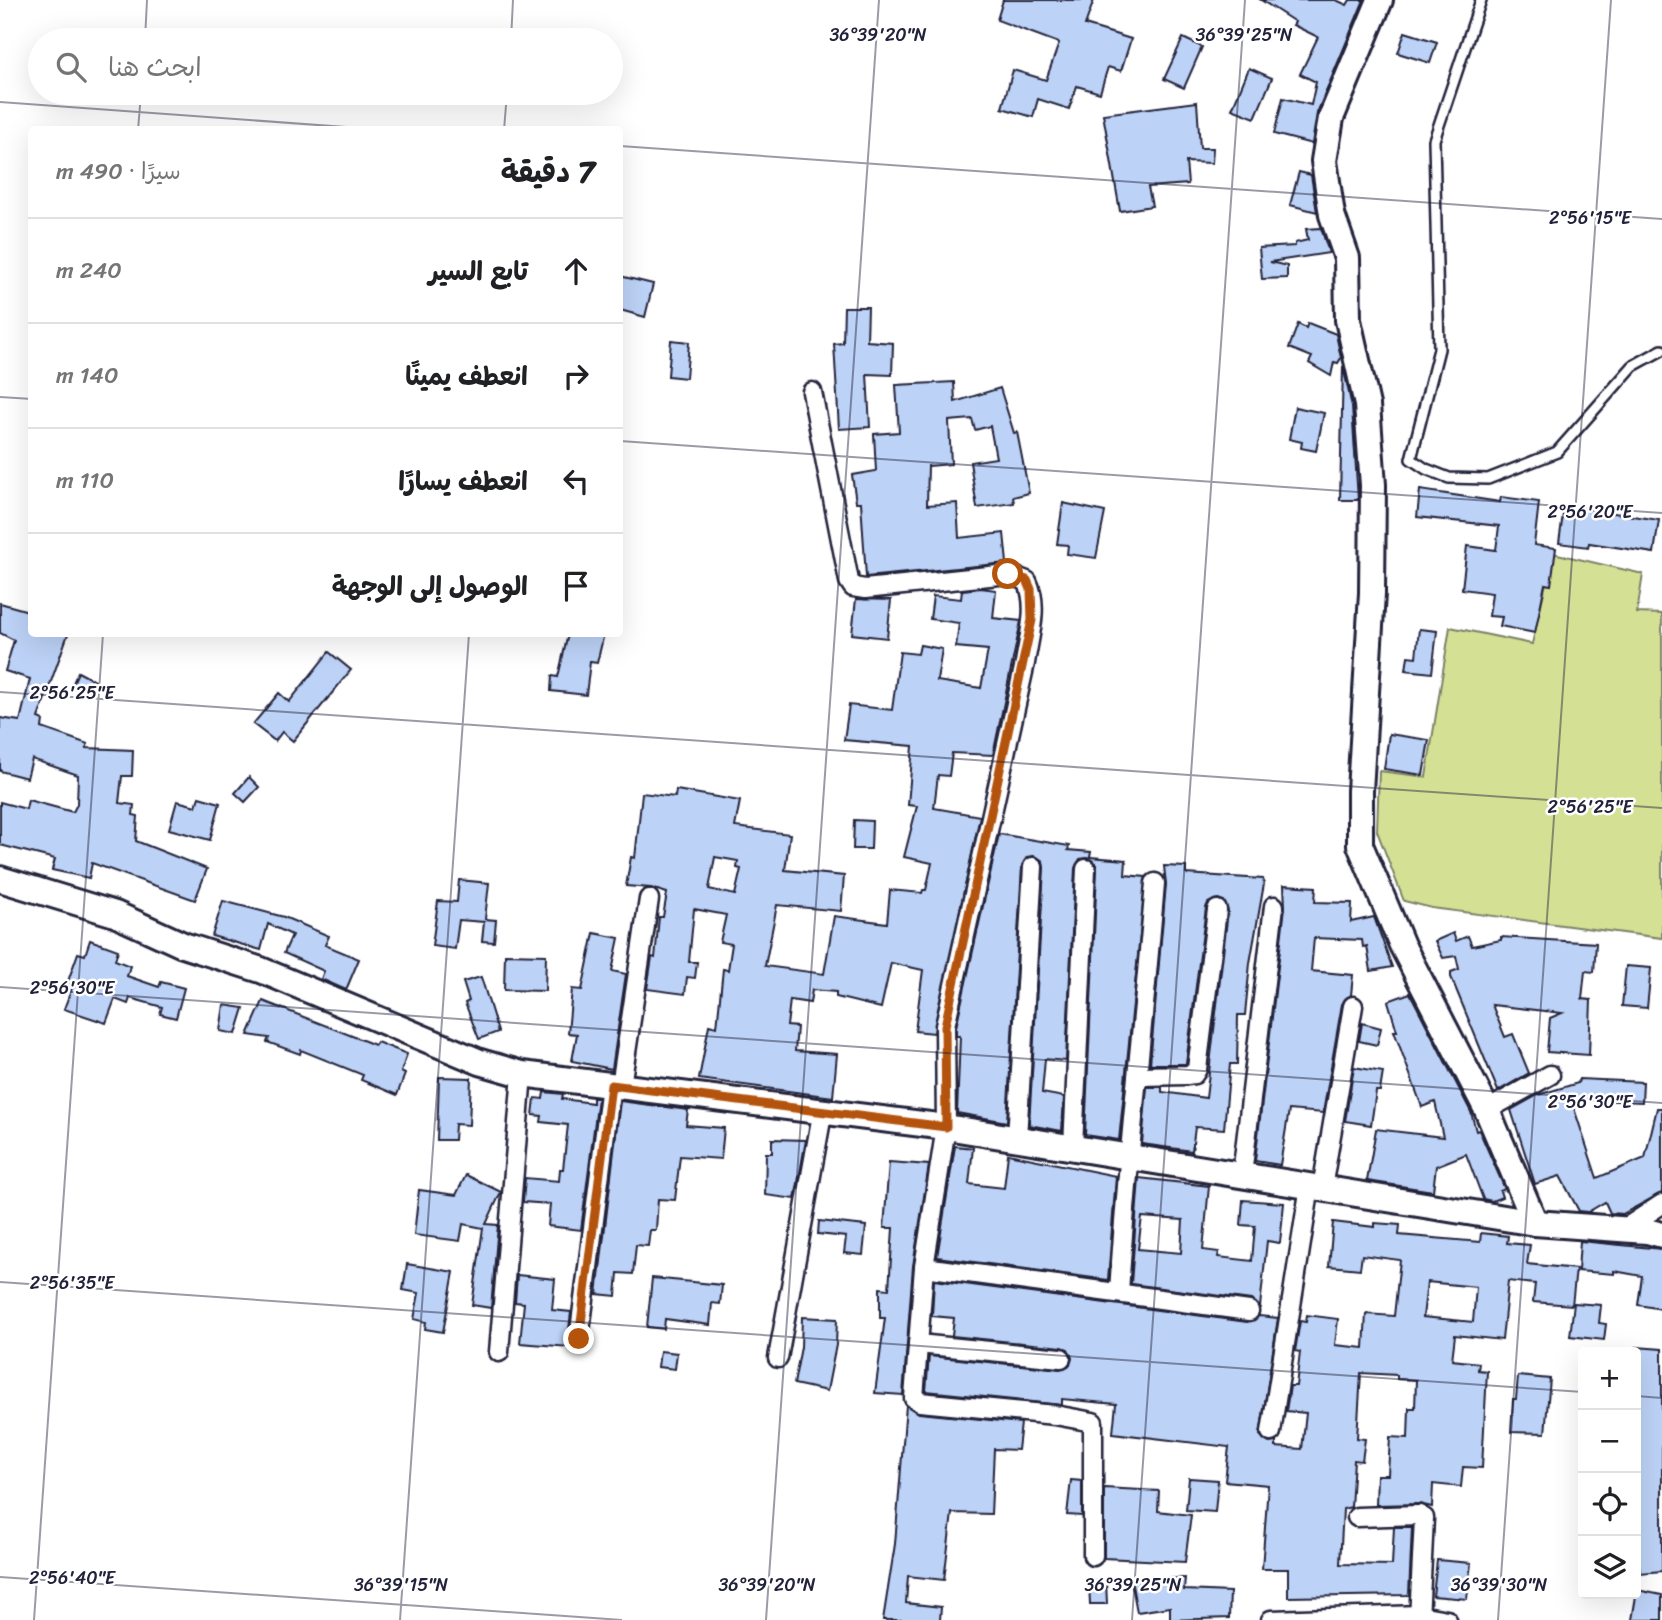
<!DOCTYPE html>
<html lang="ar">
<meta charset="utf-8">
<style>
:root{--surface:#fff;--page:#f2f2f2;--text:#202124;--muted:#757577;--line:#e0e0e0}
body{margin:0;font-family:Sriracha,"Playpen Sans Arabic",sans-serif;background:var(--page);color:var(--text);direction:rtl}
.controls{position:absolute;right:21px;bottom:21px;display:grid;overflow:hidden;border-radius:7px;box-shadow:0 7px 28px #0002}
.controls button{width:63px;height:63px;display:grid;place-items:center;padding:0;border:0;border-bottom:2px solid var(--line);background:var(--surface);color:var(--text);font:35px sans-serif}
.stop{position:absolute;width:21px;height:21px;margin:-16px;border:5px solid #b45309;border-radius:50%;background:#fff}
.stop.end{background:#b45309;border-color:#fff;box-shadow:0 2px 7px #0008}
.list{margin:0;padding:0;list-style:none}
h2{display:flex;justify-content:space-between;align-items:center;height:91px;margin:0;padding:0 28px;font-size:30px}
h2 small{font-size:23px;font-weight:400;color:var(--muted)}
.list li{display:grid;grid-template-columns:46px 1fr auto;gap:21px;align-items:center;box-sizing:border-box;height:105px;padding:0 28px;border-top:2px solid var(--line)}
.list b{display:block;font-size:26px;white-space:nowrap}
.list em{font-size:23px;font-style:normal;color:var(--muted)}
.icon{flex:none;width:38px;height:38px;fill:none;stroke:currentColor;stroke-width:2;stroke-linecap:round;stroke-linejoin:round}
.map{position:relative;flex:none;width:1662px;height:1620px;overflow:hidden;direction:ltr}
.search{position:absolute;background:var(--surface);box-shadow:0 7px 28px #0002;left:28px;top:28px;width:595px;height:77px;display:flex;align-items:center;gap:18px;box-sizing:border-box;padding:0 24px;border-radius:38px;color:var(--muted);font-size:26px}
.panel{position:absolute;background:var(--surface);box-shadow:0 7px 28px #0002;left:28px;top:126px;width:595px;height:511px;border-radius:7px;direction:rtl}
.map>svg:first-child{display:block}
</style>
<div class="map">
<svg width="1662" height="1620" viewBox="0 0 1662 1620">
<rect width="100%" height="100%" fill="#fff"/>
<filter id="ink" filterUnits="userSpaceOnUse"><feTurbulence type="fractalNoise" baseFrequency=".0143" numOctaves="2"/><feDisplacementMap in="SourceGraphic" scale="14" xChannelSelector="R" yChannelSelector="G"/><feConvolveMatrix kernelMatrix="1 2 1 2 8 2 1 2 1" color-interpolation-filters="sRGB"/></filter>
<g filter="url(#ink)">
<polygon fill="#d4e194" stroke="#7b8268" stroke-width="2" points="1553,553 1643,574 1637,613 1662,614 1662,938 1432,908 1404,901 1377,831 1379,771 1426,777 1450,627 1532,644"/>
<g fill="#bcd2f6" stroke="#22223b" stroke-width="2" fill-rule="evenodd">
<polygon points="1003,0 1094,0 1085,25 1131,39 1121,71 1108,67 1100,93 1077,86 1069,109 1038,99 1033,117 1002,108 1013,70 1046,80 1059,43 997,20"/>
<polygon points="1261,0 1336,0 1347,5 1350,0 1364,0 1317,113 1312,144 1274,134 1283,98 1311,105 1316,82 1300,74 1318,37 1293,25 1295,22"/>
<polygon points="1405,32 1437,42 1430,63 1398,53"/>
<polygon points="1183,38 1202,47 1184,88 1164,79"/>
<polygon points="1249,68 1272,78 1255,118 1232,109"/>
<polygon points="1197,102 1200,148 1213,148 1212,163 1186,162 1188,184 1148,187 1152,206 1120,211 1103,114"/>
<polygon points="1299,172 1311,175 1317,212 1290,205"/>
<polygon points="1321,228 1329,253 1270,262 1287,266 1287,278 1262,279 1259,248 1295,246 1295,243 1308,240 1306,229"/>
<polygon points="620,276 653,284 645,317 620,310"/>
<polygon points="844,307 868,307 867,341 893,343 892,375 867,374 870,427 839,429 834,344 843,343"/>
<polygon points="1308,323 1336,334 1341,358 1338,363 1334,362 1331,376 1309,363 1312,357 1289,348 1298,324 1306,328"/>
<polygon points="671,340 689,342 686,378 668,376"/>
<polygon points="1343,366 1352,407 1358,500 1340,500"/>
<polygon points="954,382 955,402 1000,388 1014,433 1017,432 1029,493 1013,497 1014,503 977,508 970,462 996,458 990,426 975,430 972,419 949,421 951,464 928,466 927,505 957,503 959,538 1004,533 1007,563 866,577 861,502 856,502 852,475 876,471 874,434 899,432 896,385"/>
<polygon points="1295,407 1324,413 1316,451 1301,448 1302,442 1289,439"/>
<polygon points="1420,490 1500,502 1501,497 1539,502 1534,545 1556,548 1551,585 1545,584 1535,633 1500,626 1502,617 1489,616 1492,593 1462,589 1467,546 1496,550 1499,526 1417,517"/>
<polygon points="1063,503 1105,512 1096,558 1067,554 1068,545 1057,544"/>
<polygon points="1582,508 1659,520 1654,553 1589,543 1588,547 1559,543 1563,514 1581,516"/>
<path d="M981,588L996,590L993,618L1021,621L993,755L952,753L949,776L938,775L934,808L980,816L934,1033L915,1031L923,970L891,963L881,1008L836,997V992L812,990L810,1003L790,1000L787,1026L797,1027L795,1051L837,1054L833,1097L699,1079L709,1025L717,1027L723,969L728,970L732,944L720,942L726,915L694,909L689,962H697L695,978L687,977L685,994L647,989L652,957L655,958L659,917H663L667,893L651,888L626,886L631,857L635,858L642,793L675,797L676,790L740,801L735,827L790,834L785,870L844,876L841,911L777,905L765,966L824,974L834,916L887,923L890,890L922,893L923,890H926L932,863L904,857L917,806L908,805L913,746L844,740L849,705L892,710L900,652L918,654L920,645L942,649L937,681L981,688L988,650L956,647L959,623L930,619L933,596L961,599L962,590ZM715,857L738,861L737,868L741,869L735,895L709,889Z"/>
<polygon points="856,599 891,600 887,638 852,634"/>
<polygon points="0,603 32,612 32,634 68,634 38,718 43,720 42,728 88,744 86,748 133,750 132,776 122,776 119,803 134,805 133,815 138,816 136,841 207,869 195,900 92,863 89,878 52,870 55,859 0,845 0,802 26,809 28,800 73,812 77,804 78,775 32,759 27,778 0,771 0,718 20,721 30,679 5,671 14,640 0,633"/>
<polygon points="1419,629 1437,631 1432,673 1406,670 1408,656 1416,657"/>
<polygon points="568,634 604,634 597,663 590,662 586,695 551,691 552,676 558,677"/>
<polygon points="329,652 351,670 293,741 282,732 275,741 253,724 279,693 289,702"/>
<polygon points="78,672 95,681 89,693 72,685"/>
<polygon points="1389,734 1429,740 1423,775 1384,769"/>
<polygon points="249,777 259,787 245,802 235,793"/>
<polygon points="199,797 220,803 210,840 169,829 177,801 196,806"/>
<polygon points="854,820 872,821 871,849 853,849"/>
<polygon points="999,834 1069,846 1068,850 1091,852 1090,857 1126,860 1125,875 1146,877 1119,1140 1085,1135 1097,870 1096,863 1087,858 1080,859 1075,868 1066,1061 1045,1059 1042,1093 1064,1097 1062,1131 1029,1125 1044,868 1043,861 1034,856 1027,857 1022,866 1007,1122 957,1113 960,1036 956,1036 956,1027"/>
<polygon points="1164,866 1186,867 1186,874 1263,879 1264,884 1250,963 1245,1015 1238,1015 1237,1064 1230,1064 1224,1129 1195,1127 1192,1151 1142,1144 1147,1087 1162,1087 1162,1092 1206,1098 1228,911 1224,901 1218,899 1208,903 1206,908 1186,1064 1150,1064 1166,884"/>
<polygon points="459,880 489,883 485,919 496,920 494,942 482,941 484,922 459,920 455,949 432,946 438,901 457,902"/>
<polygon points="1284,885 1316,887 1315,902 1352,903 1351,922 1374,917 1392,967 1371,971 1367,946 1363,947 1362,940 1314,938 1311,971 1353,975 1351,995 1342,1004 1323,1113 1289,1110 1280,1165 1255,1161 1285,907"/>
<polygon points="223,901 284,917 329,936 325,945 359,959 346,990 321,979 324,971 284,953 292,935 268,924 261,950 212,936"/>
<polygon points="594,933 619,938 612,971 626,974 612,1069 572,1061 577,1034 568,1033 572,989 582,990"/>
<polygon points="1453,933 1456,941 1468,936 1472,946 1501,940 1501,937 1596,943 1594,972 1585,971 1582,999 1591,1000 1589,1055 1547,1052 1550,1018 1562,1013 1492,1005 1505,1037 1513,1034 1529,1073 1498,1091 1451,977 1451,972 1459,969 1456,956 1443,958 1435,941"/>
<polygon points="90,940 118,950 115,960 130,966 127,976 159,987 161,982 184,988 176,1018 160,1014 162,1007 130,998 128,1004 115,999 106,1023 64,1009 73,985 67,984 78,953 85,955"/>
<polygon points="505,954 546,955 545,991 504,990"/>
<polygon points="1626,966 1651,968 1647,1008 1622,1006"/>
<polygon points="481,977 498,1032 479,1039 465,1003 469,1001 463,982"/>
<polygon points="1410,993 1471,1112 1476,1131 1479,1130 1505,1189 1500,1191 1502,1197 1492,1201 1483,1199 1466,1154 1436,1166 1433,1191 1367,1181 1376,1129 1443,1137 1435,1102 1422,1107 1394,1031 1397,1031 1388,1001"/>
<polygon points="263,1001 375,1045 377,1042 407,1054 401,1072 405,1074 397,1095 361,1080 363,1075 301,1050 300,1054 267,1042 269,1038 248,1035"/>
<polygon points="224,1005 244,1008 236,1034 220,1031"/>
<polygon points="1362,1023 1381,1028 1377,1045 1359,1041"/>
<polygon points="1354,1067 1383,1072 1380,1091 1376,1091 1371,1125 1345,1121"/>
<polygon points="439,1077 471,1078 469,1125 455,1124 454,1140 437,1140"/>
<polygon points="1579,1079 1643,1082 1642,1102 1571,1099 1597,1178 1645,1158 1657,1108 1662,1108 1662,1193 1623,1214 1610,1213 1605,1202 1588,1212 1579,1211 1560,1176 1535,1184 1511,1110 1538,1095 1578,1083"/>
<polygon points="544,1092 563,1094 562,1099 593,1103 593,1098 598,1098 581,1230 548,1226 550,1204 523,1202 525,1178 559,1181 560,1169 563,1169 568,1125 541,1122 542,1116 533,1115 535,1098 543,1099"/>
<polygon points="620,1101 688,1110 686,1125 724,1128 721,1159 680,1156 675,1200 658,1199 656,1230 650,1230 648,1246 636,1245 633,1274 618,1273 616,1296 597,1294"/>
<polygon points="772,1139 806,1140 795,1199 765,1195 766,1153 772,1153"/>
<polygon points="955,1146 973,1148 969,1184 1004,1188 1008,1154 1116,1176 1108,1280 937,1257"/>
<polygon points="889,1162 929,1165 913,1266 903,1395 875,1393 885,1318 880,1318 880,1288 889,1289 893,1228 884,1228"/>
<polygon points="466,1175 501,1192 486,1224 498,1225 491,1308 472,1305 483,1228 463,1224 460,1241 414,1235 419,1190 456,1195"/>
<path d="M1139,1178L1209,1186L1203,1250L1219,1252L1218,1257L1252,1261L1255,1226L1241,1225L1243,1200L1284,1203L1280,1243L1267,1241L1260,1307L1251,1300L1131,1284ZM1142,1217L1183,1220L1181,1253L1138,1249Z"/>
<polygon points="819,1221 866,1226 863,1255 844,1253 846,1237 818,1234"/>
<path d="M1333,1222L1375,1227V1223L1400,1225L1399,1235L1480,1242L1481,1233L1508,1236L1507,1243L1530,1245L1527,1264L1576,1269L1572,1305L1533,1302L1535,1284L1508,1281L1502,1340L1455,1335L1452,1360L1479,1363L1478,1370L1487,1371L1482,1468L1463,1467L1461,1487L1433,1484L1432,1507L1419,1504L1376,1505L1377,1475H1388L1390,1437L1408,1438L1409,1408H1415L1416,1380L1397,1379V1375L1361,1373L1357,1438L1365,1439L1362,1461L1354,1460L1351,1507L1343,1509L1340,1564L1392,1565L1394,1527H1412L1409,1595L1288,1597V1569H1262L1268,1485L1225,1481L1229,1447L1113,1433L1116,1404L1062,1399V1405L926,1391L929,1356L1060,1369L1070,1365L1072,1358L1068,1349L1062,1347L952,1336L954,1318L932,1316L934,1280L1247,1322L1259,1316L1278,1318L1260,1435L1269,1443L1276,1442V1447L1302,1449L1306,1413L1286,1411L1290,1386H1296L1300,1352L1295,1351L1300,1321L1306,1322L1307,1315L1338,1319L1335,1345L1364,1348L1366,1314L1394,1316L1400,1260L1362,1255L1360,1269L1329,1266ZM1427,1282L1476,1287L1473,1322L1423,1317Z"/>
<polygon points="1580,1241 1662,1249 1662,1309 1638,1305 1642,1276 1614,1271 1614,1274 1578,1271"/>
<polygon points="407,1264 454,1272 443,1332 425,1329 426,1322 414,1319 419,1293 403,1290"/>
<polygon points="517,1275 555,1279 552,1310 571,1312 568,1338 570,1347 520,1343 524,1303 515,1302"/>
<polygon points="652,1278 722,1285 720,1304 712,1303 710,1325 665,1319 664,1329 647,1327"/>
<polygon points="1574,1303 1601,1305 1599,1323 1606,1324 1604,1340 1570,1336"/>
<polygon points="802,1317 837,1319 836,1345 827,1391 794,1384 801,1347"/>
<polygon points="1636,1347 1662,1349 1662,1571 1640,1573 1636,1532"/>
<polygon points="660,1351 677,1353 675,1369 658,1367"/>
<polygon points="1518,1376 1550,1379 1545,1433 1511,1432 1513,1399 1516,1399"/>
<polygon points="906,1405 919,1413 1021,1423 1018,1450 994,1449 991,1514 952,1513 944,1580 908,1576 906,1603 941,1607 940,1620 883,1620 895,1544"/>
<polygon points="1189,1478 1218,1480 1215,1512 1186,1510"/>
<polygon points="1071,1480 1082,1481 1082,1516 1067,1515"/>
<polygon points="1104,1488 1159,1491 1158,1511 1191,1515 1185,1562 1104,1558"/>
<polygon points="1437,1560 1471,1563 1467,1599 1433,1596"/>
<polygon points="1185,1578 1184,1590 1230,1592 1229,1618 1170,1620 1170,1607 1137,1612 1131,1580"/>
<polygon points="1106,1581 1107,1604 1090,1604 1089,1582"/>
<polygon points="1637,1590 1662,1595 1662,1620 1632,1620"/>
</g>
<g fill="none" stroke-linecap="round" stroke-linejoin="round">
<g stroke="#22223b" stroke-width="14">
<polyline id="lane" points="1481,0 1434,140 1439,349 1411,459 1426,469 1449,478 1488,479 1557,452 1633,366 1662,350"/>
</g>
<g stroke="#22223b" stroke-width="23">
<g id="street">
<path d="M812,392L849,581L853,587L865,589L1008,574L1027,581C1039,605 1029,637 1025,663L945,1026L946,1127L924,1267L914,1398L920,1402L1055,1415L1093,1422V1556"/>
<polyline points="1139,1076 1187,1075 1194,1074 1197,1069 1217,910"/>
<polyline points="621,1086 649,899"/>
<polyline points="1487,1110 1550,1075"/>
<polyline points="1017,1138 1033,867"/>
<polyline points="1073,1147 1086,869"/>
<polyline points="1242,1175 1274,906"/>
<polyline points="1322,1188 1353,1006"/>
<polyline points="1624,1229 1662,1204"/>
<polyline points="924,1267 1249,1311"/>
<path d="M1119,1293C1127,1156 1144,1020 1155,883"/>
<polyline points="579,1339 611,1085"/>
<polyline points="918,1344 1061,1358"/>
<polyline points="499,1352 522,1074"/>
<polyline points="778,1358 823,1109"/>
<polyline points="1271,1432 1310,1186"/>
<polyline points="1357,1517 1419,1515 1424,1518 1419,1620"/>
<polyline points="1271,1620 1419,1615 1447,1620"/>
</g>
</g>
<g stroke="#22223b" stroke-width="30">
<g id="secondary">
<polyline points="1380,0 1331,118 1324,161 1332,215 1347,258 1348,320 1367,405 1373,485 1372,593 1360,791 1360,845 1402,945 1487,1110 1535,1223"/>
<polyline points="0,879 115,914 183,945 261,970 480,1062 522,1074 946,1127 1535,1223 1647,1231 1662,1235"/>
</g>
</g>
<use href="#lane" stroke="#fff" stroke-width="9"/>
<use href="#street" stroke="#fff" stroke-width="18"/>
<use href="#secondary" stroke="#fff" stroke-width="24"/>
</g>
</g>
<g fill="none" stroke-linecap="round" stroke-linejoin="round" filter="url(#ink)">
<polyline stroke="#b45309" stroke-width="9" points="579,1339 611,1085 946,1127 945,1026 1032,620 1031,589 1027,580 1008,574"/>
</g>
<path fill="none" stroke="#22223b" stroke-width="2" stroke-opacity="0.45" d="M145,40L147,0M511,40L513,0M0,102L387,130M138,130L141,93M504,130L507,93M620,146L1662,219M0,397L32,399M620,441L1662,513M0,692L1662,808M0,987L1662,1103M0,1282L1583,1392M1636,1396L1662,1398M0,1577L622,1620M34,1620L103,634M400,1620L469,634M766,1620L879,0M1132,1620L1245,0M1498,1620L1611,0"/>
<g font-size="18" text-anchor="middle" fill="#22223b" stroke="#fff" stroke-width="5" stroke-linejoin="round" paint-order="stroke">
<text x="878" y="41">36°39'20"N</text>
<text x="1244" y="41">36°39'25"N</text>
<text x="1590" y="224">2°56'15"E</text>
<text x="1590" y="518">2°56'20"E</text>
<text x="72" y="699">2°56'25"E</text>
<text x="1590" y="813">2°56'25"E</text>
<text x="72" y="994">2°56'30"E</text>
<text x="1590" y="1108">2°56'30"E</text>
<text x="72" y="1289">2°56'35"E</text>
<text x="72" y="1584">2°56'40"E</text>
<text x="401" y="1591">36°39'15"N</text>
<text x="767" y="1591">36°39'20"N</text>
<text x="1133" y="1591">36°39'25"N</text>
<text x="1499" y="1591">36°39'30"N</text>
</g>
</svg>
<div class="controls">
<button>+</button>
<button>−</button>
<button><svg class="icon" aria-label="locate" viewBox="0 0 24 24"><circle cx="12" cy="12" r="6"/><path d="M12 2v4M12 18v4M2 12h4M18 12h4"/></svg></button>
<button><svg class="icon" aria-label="layers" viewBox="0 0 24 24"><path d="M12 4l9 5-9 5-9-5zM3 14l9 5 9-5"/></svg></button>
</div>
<div class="stop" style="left:1008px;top:574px"></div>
<div class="stop end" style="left:579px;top:1339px"></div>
<div class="search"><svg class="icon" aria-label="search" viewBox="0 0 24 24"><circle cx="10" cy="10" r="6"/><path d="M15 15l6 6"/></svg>ابحث هنا</div>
<section class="panel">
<h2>7 دقيقة<small>سيرًا · 490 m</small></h2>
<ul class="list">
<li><svg class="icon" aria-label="ahead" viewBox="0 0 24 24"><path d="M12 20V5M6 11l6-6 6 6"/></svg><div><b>تابع السير</b></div><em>240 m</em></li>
<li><svg class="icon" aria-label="right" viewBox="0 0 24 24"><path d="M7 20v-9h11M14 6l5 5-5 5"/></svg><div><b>انعطف يمينًا</b></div><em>140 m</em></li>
<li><svg class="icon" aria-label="left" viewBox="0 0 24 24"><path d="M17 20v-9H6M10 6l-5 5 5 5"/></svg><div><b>انعطف يسارًا</b></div><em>110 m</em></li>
<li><svg class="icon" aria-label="arrive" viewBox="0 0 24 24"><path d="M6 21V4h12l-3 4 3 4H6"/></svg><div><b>الوصول إلى الوجهة</b></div></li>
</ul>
</section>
</div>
